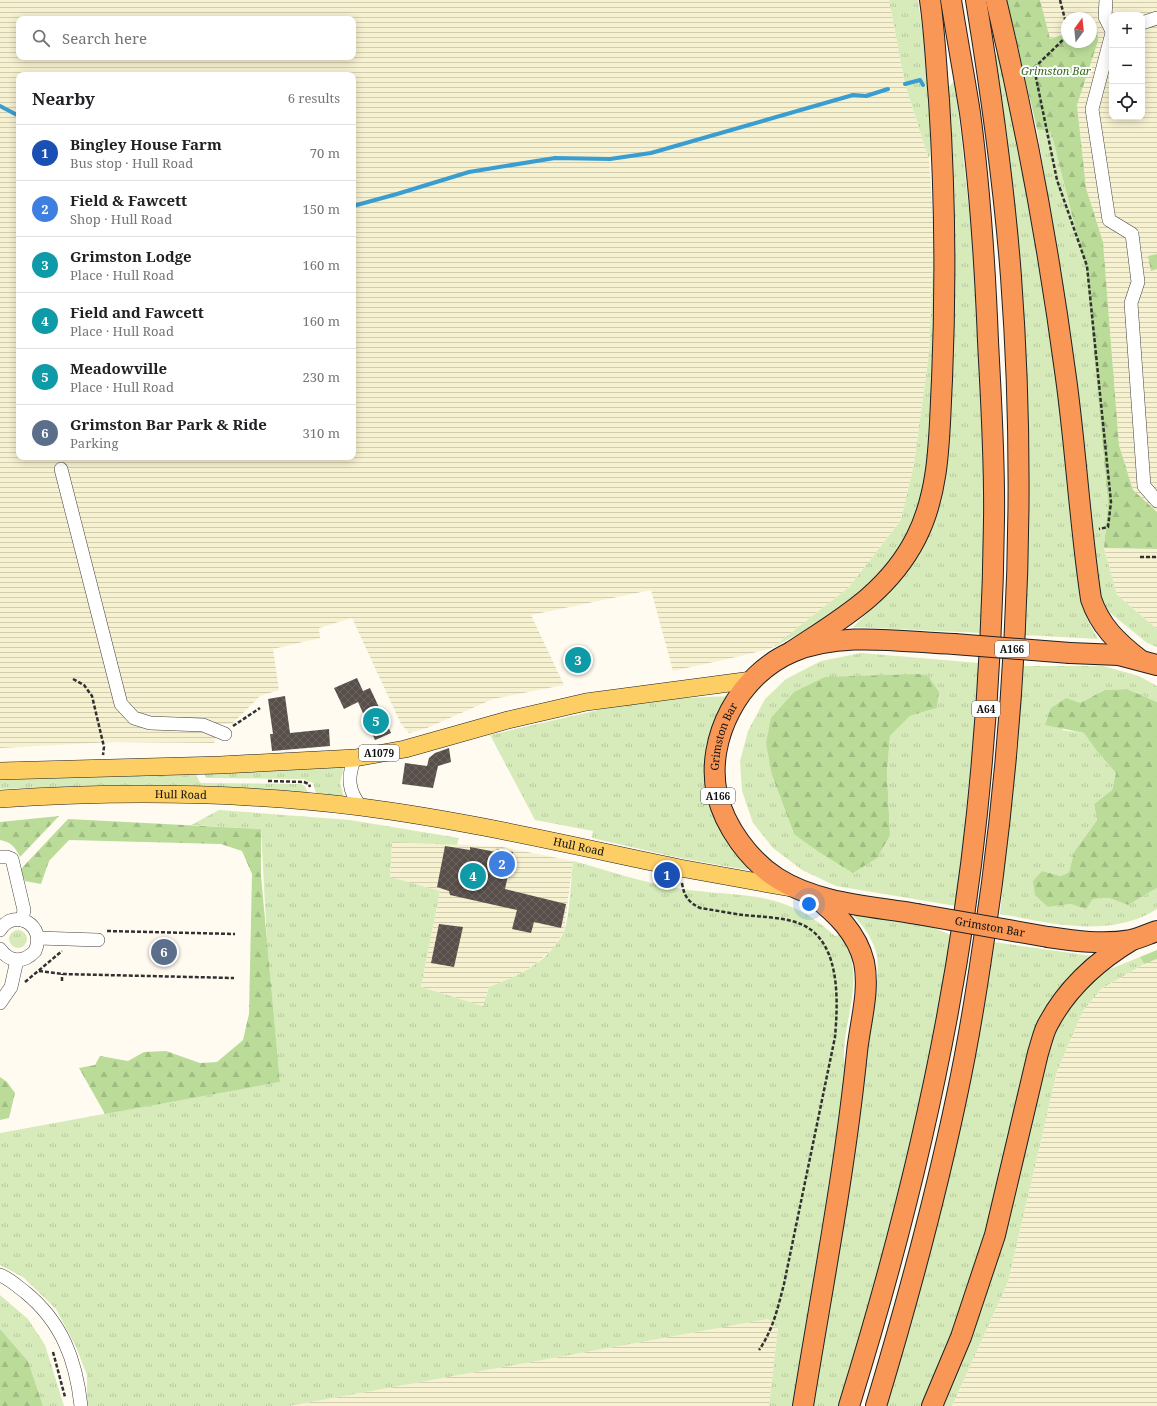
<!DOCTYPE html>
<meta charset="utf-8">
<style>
:root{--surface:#fff;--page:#f6f6f6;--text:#202124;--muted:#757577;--line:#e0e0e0;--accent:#c42233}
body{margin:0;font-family:"Noto Serif",serif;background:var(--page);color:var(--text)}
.controls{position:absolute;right:12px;top:12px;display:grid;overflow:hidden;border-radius:8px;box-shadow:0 2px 10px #0003}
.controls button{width:36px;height:36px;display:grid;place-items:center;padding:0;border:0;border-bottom:1px solid var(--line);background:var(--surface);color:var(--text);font:20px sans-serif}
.compass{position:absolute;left:1061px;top:12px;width:36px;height:36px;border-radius:50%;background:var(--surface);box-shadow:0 2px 10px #0003;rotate:15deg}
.you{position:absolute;left:809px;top:904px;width:14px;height:14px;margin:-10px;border:3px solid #fff;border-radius:50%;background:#1a73e8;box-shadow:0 0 0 6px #1a73e833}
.badge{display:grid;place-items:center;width:26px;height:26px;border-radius:50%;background:var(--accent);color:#fff;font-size:13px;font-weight:700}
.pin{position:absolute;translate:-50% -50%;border:2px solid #fff;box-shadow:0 1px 4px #0006}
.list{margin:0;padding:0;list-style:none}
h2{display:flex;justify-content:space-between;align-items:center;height:52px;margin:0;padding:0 16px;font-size:17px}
h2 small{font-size:13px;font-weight:400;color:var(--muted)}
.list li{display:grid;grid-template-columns:26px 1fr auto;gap:12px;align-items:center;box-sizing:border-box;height:56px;padding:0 16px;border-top:1px solid var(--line)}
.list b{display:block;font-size:15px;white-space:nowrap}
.list p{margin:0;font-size:13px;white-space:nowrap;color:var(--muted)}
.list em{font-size:13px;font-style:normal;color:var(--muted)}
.icon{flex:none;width:22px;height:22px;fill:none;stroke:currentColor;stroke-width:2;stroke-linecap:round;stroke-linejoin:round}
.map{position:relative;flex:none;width:1157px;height:1406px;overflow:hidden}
.search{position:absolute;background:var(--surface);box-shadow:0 2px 10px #0003;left:16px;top:16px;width:340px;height:44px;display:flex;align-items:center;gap:10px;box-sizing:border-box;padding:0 14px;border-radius:8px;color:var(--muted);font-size:15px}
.panel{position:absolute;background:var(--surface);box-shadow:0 2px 10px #0003;left:16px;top:72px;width:340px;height:388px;border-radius:8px}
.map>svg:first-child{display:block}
</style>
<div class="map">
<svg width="1157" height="1406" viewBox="0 0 1157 1406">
<defs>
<pattern id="farmland-rules" width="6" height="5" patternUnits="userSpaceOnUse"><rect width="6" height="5" fill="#f6f1d0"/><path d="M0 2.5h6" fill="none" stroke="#d2cdb1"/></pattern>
<pattern id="grass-tufts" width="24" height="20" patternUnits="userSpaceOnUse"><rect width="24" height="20" fill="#d6ebb9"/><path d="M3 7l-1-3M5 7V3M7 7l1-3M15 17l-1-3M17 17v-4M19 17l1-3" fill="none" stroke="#b6c89e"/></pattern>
<pattern id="forest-firs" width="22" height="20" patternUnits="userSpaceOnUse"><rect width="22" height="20" fill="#badc98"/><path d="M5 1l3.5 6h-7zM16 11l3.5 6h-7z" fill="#9fbc82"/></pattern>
<pattern id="building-cross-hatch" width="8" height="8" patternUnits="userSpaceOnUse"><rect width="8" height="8" fill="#584f4b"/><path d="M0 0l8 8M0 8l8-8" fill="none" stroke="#6b6461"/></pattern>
</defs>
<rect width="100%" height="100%" fill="#fffbf1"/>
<g fill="url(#farmland-rules)" fill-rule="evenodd">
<path d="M0,0H889L905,84L929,160L934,233L929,353L914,464L901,520L849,587L772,648L745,655L673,671L651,590L531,615L564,685L493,699L427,728L409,733L401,724L352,618L319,628L320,638L273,649L279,690L260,696L232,724H220L214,743L113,742L0,748ZM19,19H353V57H19ZM19,75H353V457H19Z"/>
<path d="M1040,0H1157V512L1133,490L1119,445L1103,242L1086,188L1077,105L1098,41L1097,27L1091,28V18H1067V33L1049,39ZM1112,15H1142V117H1112Z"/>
<polygon points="1104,548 1157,549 1157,629 1117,595"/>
<polygon points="392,841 502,847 573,861 564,931 553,949 534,965 511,979 489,987 483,1006 421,987 440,891 390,878"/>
<polygon points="1157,959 1157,1406 952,1406 1008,1282 1057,1071 1083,1011 1101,989 1144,964"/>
<polygon points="768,1319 778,1328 769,1406 289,1406"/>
</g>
<g fill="url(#grass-tufts)" fill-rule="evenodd">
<path d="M889,0H918C925,51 938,110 929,160L905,84Z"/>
<path d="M1001,54L1044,274L1076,544L1079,589L1088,621L1098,639L1024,635C1027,554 1029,474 1026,393C1023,280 1009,167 995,55Z"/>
<polygon points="955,80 978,292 984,405 985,556 981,633 853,627 879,601 910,561 934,523 942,484 946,90"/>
<polygon points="1037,129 1051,132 1086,270 1108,503 1104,548 1117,595 1157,629 1157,647 1147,643 1103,607 1097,579 1058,263"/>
<polygon points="934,233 937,355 925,487 913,525 893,560 865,591 839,612 772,648 849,587 901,520 914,464 929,353"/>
<path d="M861,653L979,663L975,725L956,906L836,886L802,870L773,848L753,823L742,791L740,761L748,731L765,699L786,679L821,661ZM939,692L937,708L910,716L890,736L887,773L890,835L794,834L772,775Z"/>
<path d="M1023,666H1103L1139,676L1157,686V702L1127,689L1105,690L1080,703L1062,730L1084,733L1096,750L1116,773L1112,790L1094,804L1097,820L1074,852L1069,872L1061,876L1042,871L1048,907L1071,904L1086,908L1093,899L1109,898L1128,905L1157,888V909C1110,939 1051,923 1000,914Z"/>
<polygon points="731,696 711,761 750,864 747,870 675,857 592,838 593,831 535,820 490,735 603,709 663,699"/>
<polygon points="344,766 340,783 344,797 316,793 313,783 303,779 206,778 204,773"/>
<polygon points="196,774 199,781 201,783 301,784 305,786 308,793 123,785 0,789 0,779"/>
<path d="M219,810L350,820L459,838L457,845L392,842L390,877L440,891L421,987L483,1006L489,987C517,977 551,961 564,931C570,916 571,879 573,861C607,870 641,882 676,888C740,899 781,886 835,936L839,935C867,970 846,1011 844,1051C843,1061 847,1074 849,1084L796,1406H769L778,1328L768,1319L289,1406H87V1375L76,1347L56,1309L23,1277L0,1265V1133L280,1082L267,943L261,829L191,825Z"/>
<path d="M851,913L917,921L951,935C931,1055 908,1174 875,1291C864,1329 850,1368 838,1406H810L871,1027C873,1009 881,969 876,952C872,937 862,924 851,913Z"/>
<circle cx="18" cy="939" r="9"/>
<polygon points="994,942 1092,956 1058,991 1041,1020 1007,1153 978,1258 959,1322 925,1406 882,1406 927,1261 967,1099"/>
<polygon points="1140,957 1144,964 1101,989 1083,1011 1057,1071 1008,1282 952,1406 941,1406 995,1263 1024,1157 1046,1058 1058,1026 1076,997 1100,973"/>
<polygon points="0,1295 28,1319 45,1345 64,1406 43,1406 28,1361 0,1329"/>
</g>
<g fill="url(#forest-firs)">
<polygon points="1007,0 1040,0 1050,39 1067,33 1067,42 1091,42 1091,28 1097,27 1098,41 1077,105 1086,188 1103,242 1119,445 1133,490 1157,512 1157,549 1104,548 1108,503 1086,270 1051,132 1037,129"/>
<polygon points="1157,254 1157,269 1151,271 1148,256"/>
<polygon points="920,674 928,676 939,692 937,708 910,716 890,736 887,773 890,835 877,858 853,873 819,852 794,834 772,775 766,743 771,718 794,692 825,677"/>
<polygon points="1127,689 1157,702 1157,888 1128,905 1109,898 1093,899 1086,909 1071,904 1048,907 1035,895 1033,881 1042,871 1061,876 1069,872 1074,852 1097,820 1094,804 1112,790 1116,773 1096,750 1084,733 1045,725 1051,708 1066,698 1080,703 1105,690"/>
<path d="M59,816L20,857C15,847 11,842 0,840V822Z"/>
<polygon points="68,819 261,829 261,876 280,1082 105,1114 79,1068 95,1065 100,1056 128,1061 144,1052 166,1051 200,1063 217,1062 243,1040 249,1014 252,874 242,851 221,844 69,840 49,861 41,884 25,881 20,870"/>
<polygon points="1157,950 1157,959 1144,964 1140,957"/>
<polygon points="0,1077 7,1082 15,1093 9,1118 0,1120"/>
<polygon points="0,1329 28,1361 43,1406 0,1406"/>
</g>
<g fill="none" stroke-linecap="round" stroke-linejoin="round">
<g stroke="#399dd1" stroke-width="4">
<polyline points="905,84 920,80 923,85"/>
<polyline points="0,106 19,116"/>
<polyline points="353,206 397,194 469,172 555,158 610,159 651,153 853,95 866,96 888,89"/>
</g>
</g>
<g fill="url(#building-cross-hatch)">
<polygon points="588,650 592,666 569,671 565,655"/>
<polygon points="357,678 363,691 370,688 391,733 375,740 358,702 344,709 334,688"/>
<polygon points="285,696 290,733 329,729 330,746 272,751 270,734 273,734 268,699"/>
<polygon points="449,748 451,762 438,766 433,788 402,784 405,763 427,766 429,758 435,753"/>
<polygon points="445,846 470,850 470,847 496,852 497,849 513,852 505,889 566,904 561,928 534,922 531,933 512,929 517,910 450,895 449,891 437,887"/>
<polygon points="439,924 463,927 454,967 431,963"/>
</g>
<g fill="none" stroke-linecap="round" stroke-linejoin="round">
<g stroke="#424242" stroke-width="14">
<g id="minor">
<polyline points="1106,0 1105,17 1112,31"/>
<polyline points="1142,23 1157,18"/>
<polyline points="1112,33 1092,109 1109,220 1132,234 1138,282 1131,303 1144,486 1157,501"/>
<polyline points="61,469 121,704 134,718 150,723 203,725 225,734"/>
<path d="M355,758C347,777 348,791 361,807"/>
<polyline points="0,857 7,857 12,859 24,910 22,920"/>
<path d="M0,930C14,907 47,925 35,951C24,963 10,963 0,949"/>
<polyline points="38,938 98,940"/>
<polyline points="0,1003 11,987 17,960"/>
<path d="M0,1275C10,1279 17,1286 25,1292C62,1322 76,1360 81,1406"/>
</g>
</g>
<g stroke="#202020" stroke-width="18">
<g id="major">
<polyline points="0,771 220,765 355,758 405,749 508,720 586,702 752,680"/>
<path id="s1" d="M0,799C120,791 241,792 361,807C469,821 574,846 680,868C717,875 754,881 791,888"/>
</g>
</g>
<g stroke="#202020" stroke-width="22">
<g id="highway">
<path d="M996,0C1026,125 1049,250 1066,378C1076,451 1080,525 1091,599C1100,626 1117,642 1140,660"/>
<path d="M791,652C841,619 888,593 916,538C941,489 939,432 942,380C946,286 945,193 939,100C936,67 935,33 930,0"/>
<polyline points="1070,653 1119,655 1157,665"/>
<path id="s2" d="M917,914C871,906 818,904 777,878C749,860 725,827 717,794C705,738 740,674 792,652C842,631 901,642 954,644"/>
<path d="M1048,937C1075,941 1103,945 1131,940C1140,938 1148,934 1157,931"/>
<path d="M803,1406C822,1288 845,1171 857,1052C860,1023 870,991 864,962C857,933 836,913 814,896"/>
<path d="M849,1406C909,1213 956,1014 977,813C987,716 993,617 994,520C995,460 991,401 988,341C985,265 980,188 970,113C964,75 957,38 951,0"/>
<path d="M876,1406C907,1303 935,1200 957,1095C972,1025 982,954 992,883C1018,683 1026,478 1011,277C1004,184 991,92 976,0"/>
<path d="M932,1406L961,1337L995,1235L1038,1053C1041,1044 1043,1034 1047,1026C1066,989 1097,961 1132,940"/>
</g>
</g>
<g stroke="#313131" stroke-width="2.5" stroke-dasharray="4 2" stroke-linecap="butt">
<polyline points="1060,0 1067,27"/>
<polyline points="1067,36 1034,68 1057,180 1087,266 1111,502 1108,527 1099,529"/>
<polyline points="1140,557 1157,557"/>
<polyline points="73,679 84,685 92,696 104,747 103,755"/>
<polyline points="233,726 260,708"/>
<polyline points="268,781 304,782 309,784 310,787"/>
<path d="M682,883C684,896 688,902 700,908C714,910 729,913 743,915C762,917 786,917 803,925C841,943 838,1002 835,1037L784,1284C778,1307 773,1330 759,1350"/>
<polyline points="107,931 235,934"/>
<polyline points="39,971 62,974 234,978"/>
<polyline points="62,981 62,974"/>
<polyline points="25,982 62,951"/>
<polyline points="53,1352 65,1397"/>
</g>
<use href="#minor" stroke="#fff" stroke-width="13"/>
<use href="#major" stroke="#fcce64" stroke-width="17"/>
<use href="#highway" stroke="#f89756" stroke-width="20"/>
<g stroke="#202020" stroke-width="22" stroke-linecap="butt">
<g id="highway-bridge">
<polyline points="954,644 1070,653"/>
<path id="s3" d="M917,914L1048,937"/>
</g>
</g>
<use href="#highway-bridge" stroke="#f89756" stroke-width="20"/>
</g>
<g text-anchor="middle" stroke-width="4" stroke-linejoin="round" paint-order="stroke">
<g fill="#fff" stroke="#575757" stroke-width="1">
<rect x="995" y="641" width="34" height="16" rx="3"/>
<rect x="972" y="701" width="28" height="16" rx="3"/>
<rect x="359" y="745" width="40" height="16" rx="3"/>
<rect x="701" y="788" width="34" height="16" rx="3"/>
</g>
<g font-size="10" font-weight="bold" fill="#0f0f0f">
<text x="1012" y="653">A166</text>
<text x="986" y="713">A64</text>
<text x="379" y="757">A1079</text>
<text x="718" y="800">A166</text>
</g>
<g font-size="11" font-style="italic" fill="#31691d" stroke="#fff">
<text x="1056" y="75">Grimston Bar</text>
</g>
<g font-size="11" fill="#0f0f0f" stroke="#fff">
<text dy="4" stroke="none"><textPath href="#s2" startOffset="310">Grimston Bar</textPath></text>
<text dy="4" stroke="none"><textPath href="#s1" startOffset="181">Hull Road</textPath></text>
<text dy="4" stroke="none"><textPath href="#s1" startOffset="583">Hull Road</textPath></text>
<text dy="4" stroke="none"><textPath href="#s3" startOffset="74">Grimston Bar</textPath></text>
</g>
</g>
</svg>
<div class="controls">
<button>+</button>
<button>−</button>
<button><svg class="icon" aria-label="locate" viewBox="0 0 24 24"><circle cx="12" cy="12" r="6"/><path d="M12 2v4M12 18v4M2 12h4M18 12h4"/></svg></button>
</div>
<svg class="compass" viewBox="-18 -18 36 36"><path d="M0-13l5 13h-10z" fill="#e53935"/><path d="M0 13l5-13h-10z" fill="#757577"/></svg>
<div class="you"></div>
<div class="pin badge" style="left:667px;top:875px;background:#1a4fb4">1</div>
<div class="pin badge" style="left:502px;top:864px;background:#3f7fe0">2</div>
<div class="pin badge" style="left:578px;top:660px;background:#0f9aa8">3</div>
<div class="pin badge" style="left:473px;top:876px;background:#0f9aa8">4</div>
<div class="pin badge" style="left:376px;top:721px;background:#0f9aa8">5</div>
<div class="pin badge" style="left:164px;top:952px;background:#5c6f8a">6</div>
<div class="search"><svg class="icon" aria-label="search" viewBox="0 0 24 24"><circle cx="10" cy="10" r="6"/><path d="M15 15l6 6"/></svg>Search here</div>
<section class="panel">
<h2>Nearby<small>6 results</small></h2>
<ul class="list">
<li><span class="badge" style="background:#1a4fb4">1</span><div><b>Bingley House Farm</b><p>Bus stop · Hull Road</p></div><em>70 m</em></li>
<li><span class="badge" style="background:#3f7fe0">2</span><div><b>Field &amp; Fawcett</b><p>Shop · Hull Road</p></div><em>150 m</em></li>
<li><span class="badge" style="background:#0f9aa8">3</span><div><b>Grimston Lodge</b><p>Place · Hull Road</p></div><em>160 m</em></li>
<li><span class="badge" style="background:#0f9aa8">4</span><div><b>Field and Fawcett</b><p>Place · Hull Road</p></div><em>160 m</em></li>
<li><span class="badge" style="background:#0f9aa8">5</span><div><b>Meadowville</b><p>Place · Hull Road</p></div><em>230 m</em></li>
<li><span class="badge" style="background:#5c6f8a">6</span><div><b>Grimston Bar Park &amp; Ride</b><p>Parking</p></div><em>310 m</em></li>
</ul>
</section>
</div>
